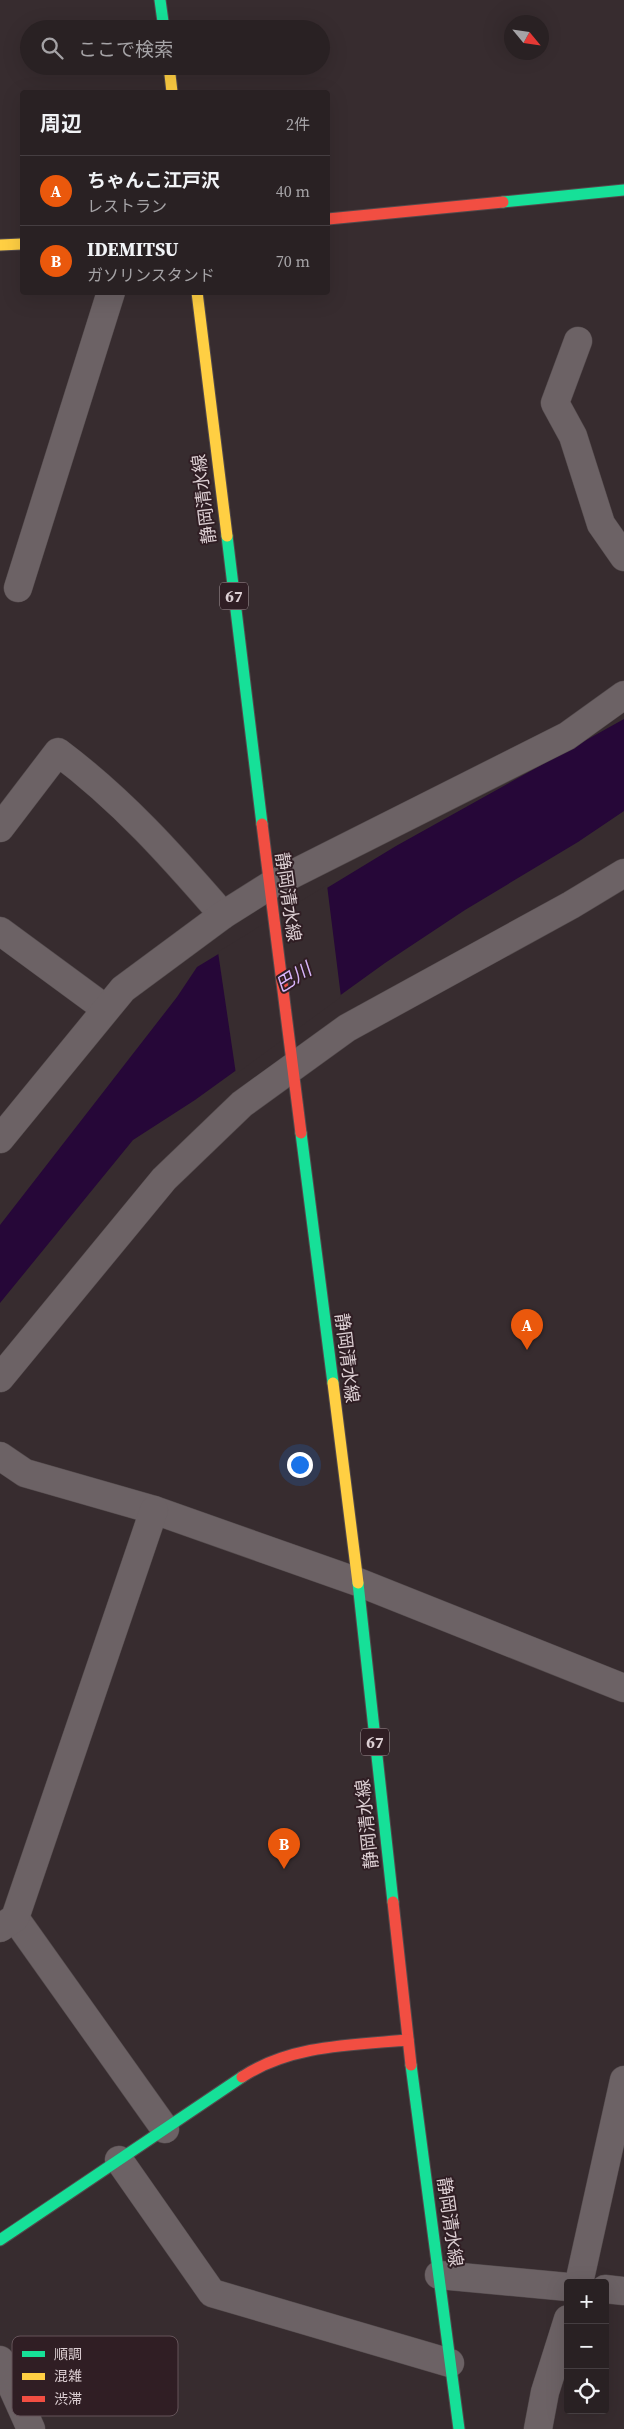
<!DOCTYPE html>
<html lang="ja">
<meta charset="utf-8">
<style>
:root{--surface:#292123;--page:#31292b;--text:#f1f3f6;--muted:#a5a3a6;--line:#453e41;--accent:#ea580c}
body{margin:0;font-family:"Source Serif 4","Noto Sans JP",serif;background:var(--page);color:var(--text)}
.controls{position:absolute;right:15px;bottom:15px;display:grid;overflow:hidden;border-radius:5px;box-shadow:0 5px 20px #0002}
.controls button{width:45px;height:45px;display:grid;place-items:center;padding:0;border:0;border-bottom:1px solid var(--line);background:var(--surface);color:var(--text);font:25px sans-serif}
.compass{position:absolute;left:504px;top:15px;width:45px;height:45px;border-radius:50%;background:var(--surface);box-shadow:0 5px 20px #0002;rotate:119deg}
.you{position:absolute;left:299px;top:1464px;width:18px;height:18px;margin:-12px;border:4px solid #fff;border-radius:50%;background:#1a73e8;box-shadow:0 0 0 8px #1a73e833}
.badge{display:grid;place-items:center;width:32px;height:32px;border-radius:50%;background:var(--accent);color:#fff;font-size:16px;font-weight:700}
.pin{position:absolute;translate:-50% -41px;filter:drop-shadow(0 1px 2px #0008)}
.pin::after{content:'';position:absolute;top:26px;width:18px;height:15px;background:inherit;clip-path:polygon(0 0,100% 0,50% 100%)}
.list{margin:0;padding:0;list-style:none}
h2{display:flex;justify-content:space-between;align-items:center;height:65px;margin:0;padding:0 20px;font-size:21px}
h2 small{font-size:16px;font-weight:400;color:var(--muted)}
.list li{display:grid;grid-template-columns:32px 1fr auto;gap:15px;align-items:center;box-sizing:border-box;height:70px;padding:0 20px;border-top:1px solid var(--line)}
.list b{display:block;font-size:19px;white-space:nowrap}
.list p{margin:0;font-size:16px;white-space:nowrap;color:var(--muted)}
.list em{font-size:16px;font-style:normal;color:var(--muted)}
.icon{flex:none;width:28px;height:28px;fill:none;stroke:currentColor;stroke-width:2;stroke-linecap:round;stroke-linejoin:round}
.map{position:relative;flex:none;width:624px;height:2429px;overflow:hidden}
.search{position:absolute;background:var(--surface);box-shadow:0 5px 20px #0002;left:20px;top:20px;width:310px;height:55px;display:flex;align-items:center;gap:12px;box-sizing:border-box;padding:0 18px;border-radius:28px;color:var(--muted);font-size:19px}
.panel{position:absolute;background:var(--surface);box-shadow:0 5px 20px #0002;left:20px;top:90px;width:310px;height:205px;border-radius:5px}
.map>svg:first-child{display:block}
</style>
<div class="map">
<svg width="624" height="2429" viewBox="0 0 624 2429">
<rect width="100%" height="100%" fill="#372c2f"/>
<polygon fill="#260738" points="624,719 624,811 578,842 465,910 385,963 195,1100 133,1140 0,1303 0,1225 177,997 197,967 396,846"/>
<polygon fill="#372c2f" points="327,885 341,997 236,1074 218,952"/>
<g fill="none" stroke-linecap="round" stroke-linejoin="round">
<g stroke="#534a4c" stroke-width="29">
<g id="street">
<polyline points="578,341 555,403 573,436 601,524 624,557"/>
<polyline points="18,588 111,292"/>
<path d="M0,828L58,752C122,800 171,855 223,915"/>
<polyline points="0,931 106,1009"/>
<polyline points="0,1139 123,989 223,915 269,886 567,736 624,695"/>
<polyline points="0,1378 164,1179 242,1104 347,1028 571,905 624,873"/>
<polyline points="0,1456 25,1473 154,1510 358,1582 624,1688"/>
<polyline points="15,1918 165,2129"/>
<polyline points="0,1928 15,1918 154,1510"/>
<polyline points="119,2160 212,2293 450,2363"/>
<polyline points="439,2275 568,2287"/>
<polyline points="579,2283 624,2080"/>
<polyline points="605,2289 624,2291"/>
<polyline points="0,2360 31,2429"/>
<polyline points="538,2429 545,2392 568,2319"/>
</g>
</g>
<g stroke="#534a4c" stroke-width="13">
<g id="fast">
<polyline points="160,0 164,29"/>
<polyline points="503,202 624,190"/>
<polyline points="227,536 262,824"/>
<polyline points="301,1133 333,1383"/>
<polyline points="358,1583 393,1902"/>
<polyline points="411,2065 459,2429"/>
<polyline points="0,2240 242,2077"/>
</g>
</g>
<g stroke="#534a4c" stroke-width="13">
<g id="slow">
<polyline points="169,66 172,92"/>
<polyline points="0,245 22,244"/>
<polyline points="197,292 227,536"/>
<polyline points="333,1383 358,1583"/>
</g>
</g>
<g stroke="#534a4c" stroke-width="13">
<g id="jam">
<polyline points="328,219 503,202"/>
<polyline points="262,824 301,1133"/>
<polyline points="393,1902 411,2065"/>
<path d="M242,2077C291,2045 351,2045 408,2040"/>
</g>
</g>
<use href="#street" stroke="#6c6265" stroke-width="28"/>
<use href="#fast" stroke="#16e098" stroke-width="11"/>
<use href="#slow" stroke="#ffcf43" stroke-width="11"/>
<use href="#jam" stroke="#f24e42" stroke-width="11"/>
</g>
<g text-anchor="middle" stroke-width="4" stroke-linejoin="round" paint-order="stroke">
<g fill="#301e24" stroke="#a89a9e" stroke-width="1">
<rect x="220" y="582.5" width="28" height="27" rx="4"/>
<rect x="361" y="1728.5" width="28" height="27" rx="4"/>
</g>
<g font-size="16" font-weight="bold" fill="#dccfd3">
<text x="234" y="602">67</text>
<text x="375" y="1748">67</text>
</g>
<g font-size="18" fill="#dccfd3" stroke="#301e24">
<text transform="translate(204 499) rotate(-97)" y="6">静岡清水線</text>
<text transform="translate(288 897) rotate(82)" y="6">静岡清水線</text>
<text transform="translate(347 1358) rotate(83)" y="6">静岡清水線</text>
<text transform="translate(367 1824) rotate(-96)" y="6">静岡清水線</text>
<text transform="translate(450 2222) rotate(82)" y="6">静岡清水線</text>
</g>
<g font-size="19" font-style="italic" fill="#d7b4fa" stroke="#301e24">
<text transform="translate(293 977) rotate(-32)" y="7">巴川</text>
</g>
</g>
<rect x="12" y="2336" width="166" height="80" rx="8" fill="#301e24" stroke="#645359" stroke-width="1"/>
<rect x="22" y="2351" width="23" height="6" fill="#16e098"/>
<rect x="22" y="2373" width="23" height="7" fill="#ffcf43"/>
<rect x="22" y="2396" width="23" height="6" fill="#f24e42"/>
<g font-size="14" fill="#dccfd3">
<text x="54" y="2359">順調</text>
<text x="54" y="2381">混雑</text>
<text x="54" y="2404">渋滞</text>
</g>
</svg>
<div class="controls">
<button>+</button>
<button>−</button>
<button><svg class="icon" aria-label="locate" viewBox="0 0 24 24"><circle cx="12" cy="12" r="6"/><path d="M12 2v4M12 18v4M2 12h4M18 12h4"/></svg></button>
</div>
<svg class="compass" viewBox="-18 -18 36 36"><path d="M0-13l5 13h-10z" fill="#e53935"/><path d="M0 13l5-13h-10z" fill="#a5a3a6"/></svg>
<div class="you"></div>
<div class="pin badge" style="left:527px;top:1350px">A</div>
<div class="pin badge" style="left:284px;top:1869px">B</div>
<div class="search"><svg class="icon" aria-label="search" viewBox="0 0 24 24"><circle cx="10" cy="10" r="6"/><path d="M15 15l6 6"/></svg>ここで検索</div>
<section class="panel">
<h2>周辺<small>2件</small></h2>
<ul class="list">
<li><span class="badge">A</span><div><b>ちゃんこ江戸沢</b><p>レストラン</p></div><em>40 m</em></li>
<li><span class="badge">B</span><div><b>IDEMITSU</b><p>ガソリンスタンド</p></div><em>70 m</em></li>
</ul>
</section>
</div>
